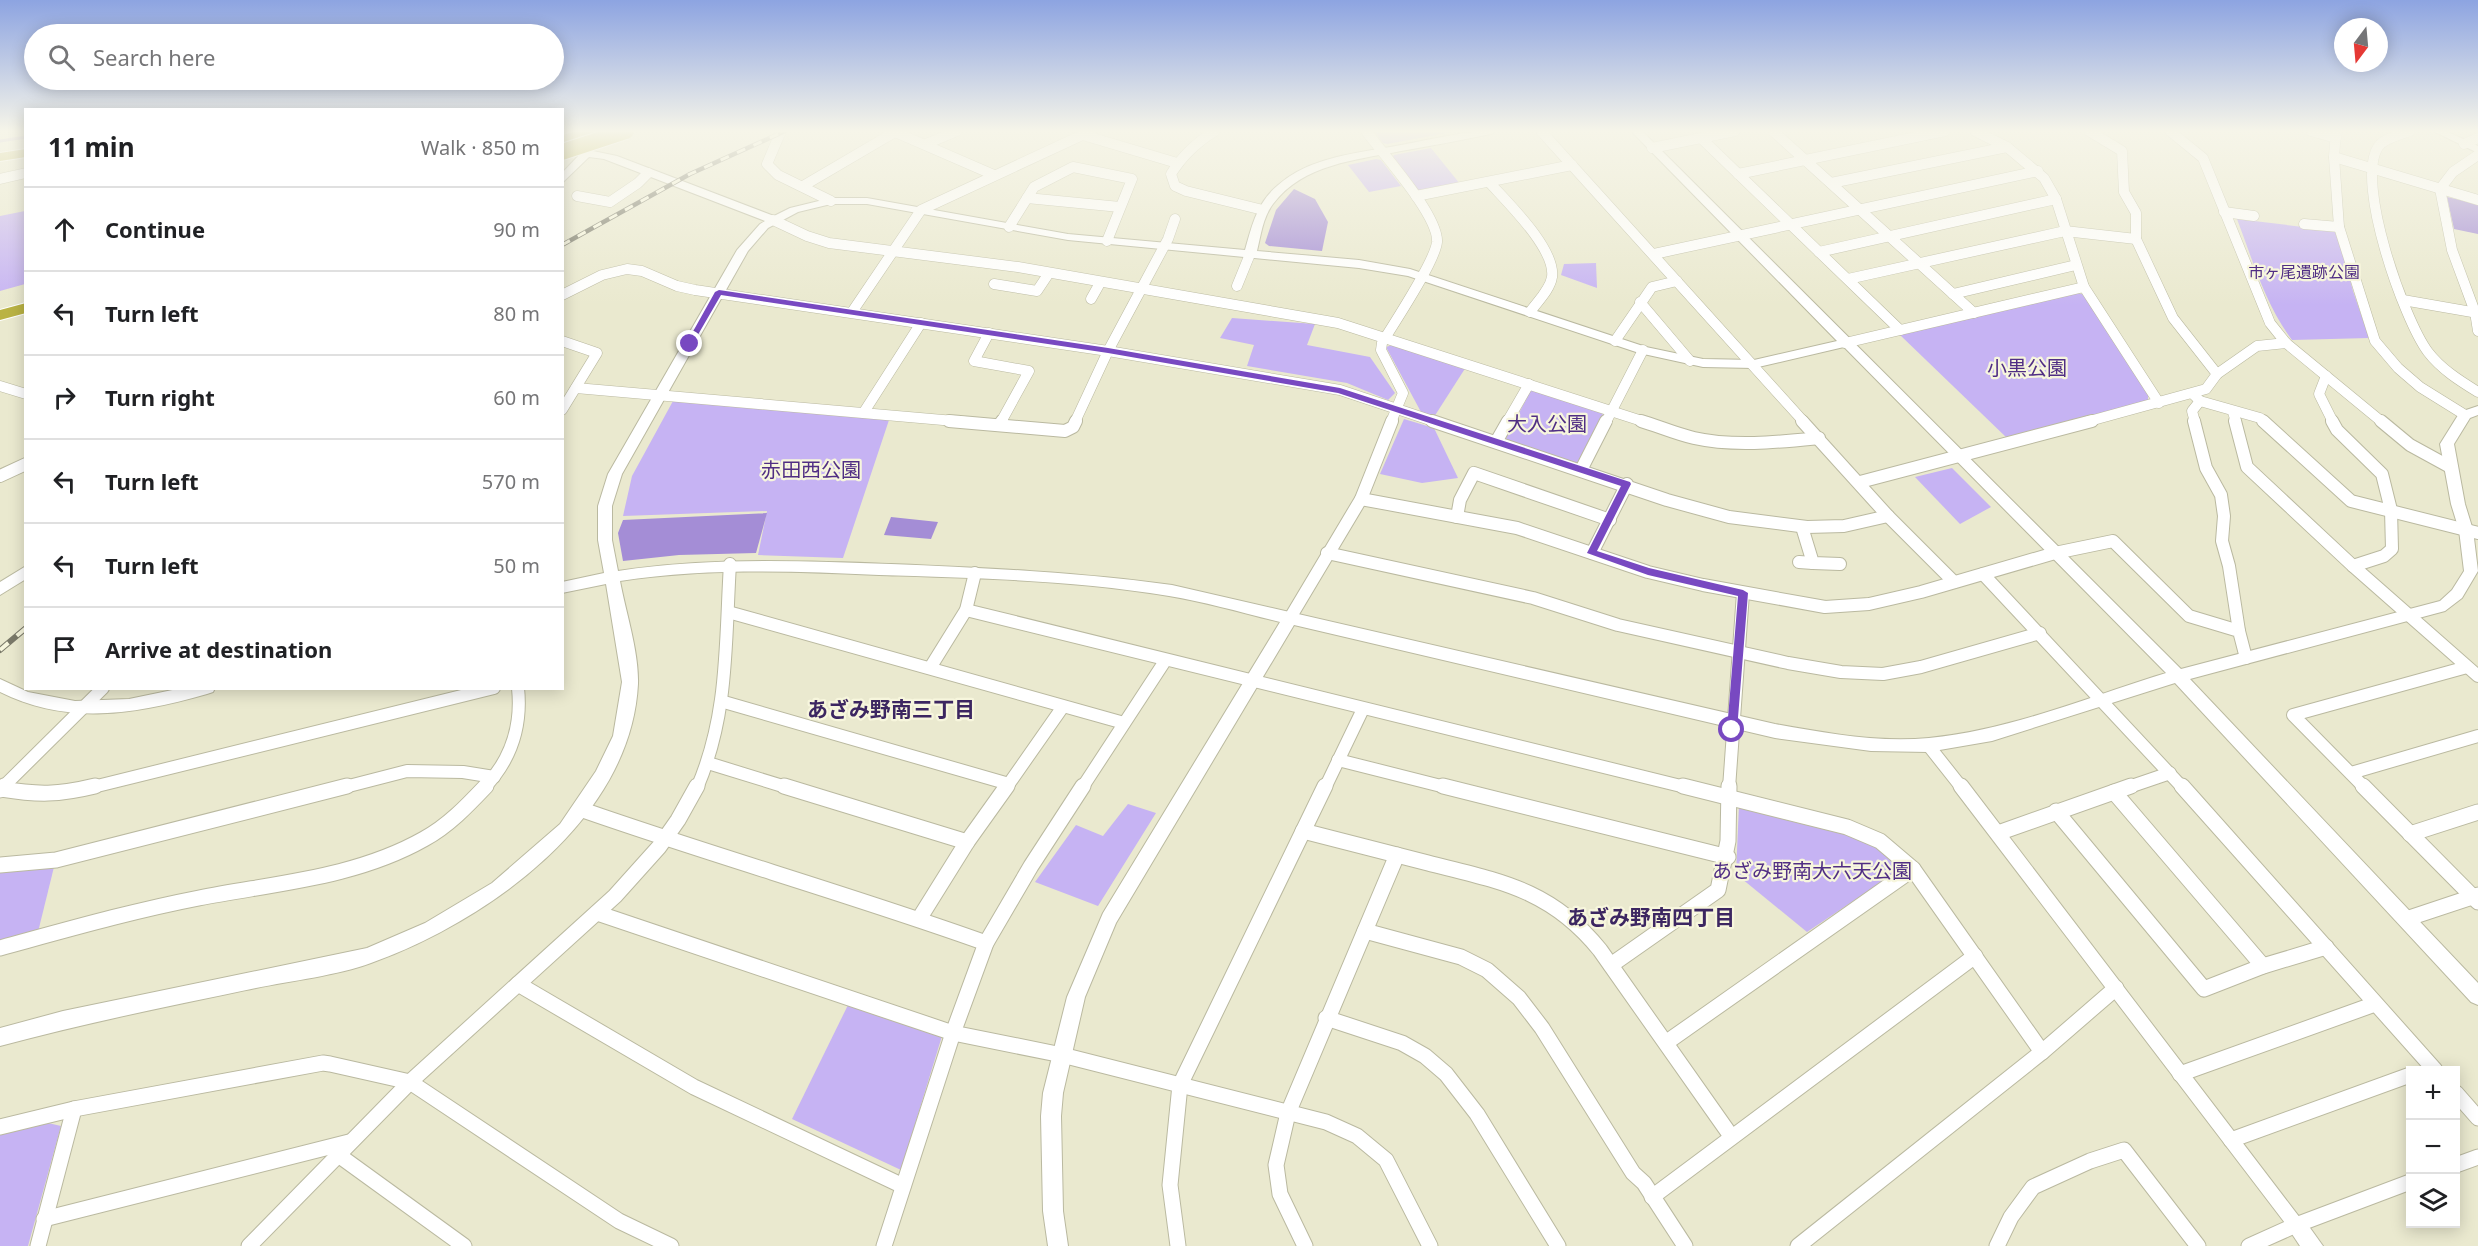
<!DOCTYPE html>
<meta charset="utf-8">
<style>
:root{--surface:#fff;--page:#f6f6f6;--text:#202124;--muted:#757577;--line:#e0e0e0}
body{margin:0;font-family:"Noto Sans","Noto Sans JP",sans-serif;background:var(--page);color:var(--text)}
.controls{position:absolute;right:18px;bottom:18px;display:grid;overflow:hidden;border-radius:0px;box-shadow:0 3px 15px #0003}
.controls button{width:54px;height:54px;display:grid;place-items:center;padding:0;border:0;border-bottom:2px solid var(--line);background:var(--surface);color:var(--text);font:30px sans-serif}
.compass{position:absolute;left:2334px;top:18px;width:54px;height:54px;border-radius:50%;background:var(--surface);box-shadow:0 3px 15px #0003;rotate:196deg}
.stop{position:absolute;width:18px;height:18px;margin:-14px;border:4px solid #7849c1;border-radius:50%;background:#fff}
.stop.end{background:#7849c1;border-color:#fff;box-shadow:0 2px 6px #0008}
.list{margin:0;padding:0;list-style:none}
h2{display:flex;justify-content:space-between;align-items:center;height:78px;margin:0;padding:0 24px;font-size:26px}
h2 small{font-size:20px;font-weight:400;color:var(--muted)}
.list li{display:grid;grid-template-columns:39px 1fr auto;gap:18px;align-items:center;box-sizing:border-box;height:84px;padding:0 24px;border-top:2px solid var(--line)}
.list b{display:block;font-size:22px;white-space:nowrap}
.list em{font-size:20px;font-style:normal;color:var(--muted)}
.icon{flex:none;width:33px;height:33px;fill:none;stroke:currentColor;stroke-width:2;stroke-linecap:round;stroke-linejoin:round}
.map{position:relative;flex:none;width:2478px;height:1246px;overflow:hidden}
.search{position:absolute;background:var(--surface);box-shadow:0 3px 15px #0003;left:24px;top:24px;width:540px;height:66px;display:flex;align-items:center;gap:15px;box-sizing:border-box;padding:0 21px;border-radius:33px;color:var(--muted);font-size:22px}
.panel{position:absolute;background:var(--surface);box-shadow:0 3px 15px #0003;left:24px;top:108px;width:540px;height:582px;border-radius:0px}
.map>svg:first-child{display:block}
</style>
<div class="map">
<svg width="2478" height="1246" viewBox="0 0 2478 1246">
<rect width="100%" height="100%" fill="#eae9cf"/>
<g fill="#c6b3f3">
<polygon points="1374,131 1458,131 1387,144 1383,143"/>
<polygon points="1431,148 1460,184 1425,191 1417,190 1393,157 1394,155"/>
<polygon points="1376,159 1381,160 1401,186 1369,192 1348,165"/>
<polygon points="25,211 25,284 0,291 0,216"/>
<path d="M2237,219L2337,231L2353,291L2369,338L2292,340C2265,304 2253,261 2237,219Z"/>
<polygon points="1596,263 1597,288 1561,275 1564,264"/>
<polygon points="2075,292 2085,295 2148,395 2148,401 2008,439 1899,334"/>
<polygon points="1232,318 1315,324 1307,345 1370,357 1395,393 1388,400 1347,383 1247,366 1254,345 1220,338"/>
<polygon points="1395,344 1466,367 1434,417 1421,412 1386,347"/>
<polygon points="1532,388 1604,412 1576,465 1504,442"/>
<polygon points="673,401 889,420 843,558 758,555 767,511 623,516 632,476"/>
<polygon points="1404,419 1434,428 1458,478 1422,483 1380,474"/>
<polygon points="1952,468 1991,507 1960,524 1915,477"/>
<polygon points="1128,804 1156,813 1098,906 1035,882 1076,825 1103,836"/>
<polygon points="1739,805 1875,842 1904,867 1807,932 1736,874"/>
<polygon points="54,867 38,932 0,942 0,871"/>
<polygon points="848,1005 942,1036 901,1170 792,1119"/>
<polygon points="48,1123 61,1126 28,1246 0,1246 0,1135"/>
</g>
<g fill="#a48dd6">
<polygon points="1294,189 1315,199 1328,222 1322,251 1269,246 1265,243 1276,210"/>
<polygon points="2447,197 2478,204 2478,234 2454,229"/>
<polygon points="767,513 756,553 679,555 623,561 618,533 623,520"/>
<polygon points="891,517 938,522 931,539 884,535"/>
</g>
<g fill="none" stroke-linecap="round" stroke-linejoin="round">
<polyline stroke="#a48dd6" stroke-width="3" points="0,141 26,137"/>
<g stroke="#bab9a0" stroke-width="11">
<g id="minor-far2">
<polyline points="781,131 767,164 778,175 831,201"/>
<path d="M1215,131C1197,142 1182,156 1171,174L1175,186L1186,191L1263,210"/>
<path d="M1366,131C1383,154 1439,216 1437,242C1435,262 1394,323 1382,343L1381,350L1403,393L1391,422"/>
<polyline points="1541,131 1804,422"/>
<polyline points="1773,131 1974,313"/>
<polyline points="1975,131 2007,147 2044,178 2056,199 2084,287 2159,403"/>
<polyline points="2089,131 2122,151 2124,192 2136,213 2136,239 2173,318 2217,374"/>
<polyline points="2170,131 2203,158 2270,323 2286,343 2382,422"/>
<polyline points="2311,131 2336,138"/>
<polyline points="2336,131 2334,157 2339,227 2375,341 2398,368 2420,387 2465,415"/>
<path d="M2410,131C2400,135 2384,138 2378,147C2355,182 2404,320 2428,352C2441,369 2460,381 2478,392"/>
<polyline points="1083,135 1177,163"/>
<polyline points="1701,138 1900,330"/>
<polyline points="926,144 957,131"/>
<polyline points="2464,144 2478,138"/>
<polyline points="1652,148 1735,131"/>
<polyline points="2478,155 2453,172 2440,189 2452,250 2475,312 2478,331"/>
<polyline points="2334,157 2478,200"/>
<polyline points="1738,174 1945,131"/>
<polyline points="0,179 26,173"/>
<path d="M1489,182C1507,202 1556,249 1552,277C1550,290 1537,302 1530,312"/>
<polyline points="1831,183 2007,147"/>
<polyline points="803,186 895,132 994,175"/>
<polyline points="577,196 610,202 638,183 648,173"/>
<polyline points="1416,196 1572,165"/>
<polyline points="1027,198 1120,207"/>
<polyline points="2224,212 2254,216"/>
<polyline points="773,220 807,236 829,243 1018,267 1338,323 1645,422"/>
<polyline points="2304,224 2339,227"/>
<polyline points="1009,227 1034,187 1073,167 1132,179 1107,241"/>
<polyline points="1819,252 2056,199"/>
<polyline points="1654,254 2038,171"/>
<polyline points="1848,279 2065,231 2136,239"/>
<polyline points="994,284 1037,291 1049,273"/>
<polyline points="1237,286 1250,254"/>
<polyline points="1953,294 2076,265"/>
<polyline points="562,295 602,275 627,269 642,271 677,286 695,290 1108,351 1340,390 1436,422"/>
<polyline points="1091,299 1100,283"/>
<polyline points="2403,300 2478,313"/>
<polyline points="1640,302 1690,361"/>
<polyline points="852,312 921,210 1091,131"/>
<polyline points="989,333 974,361 1029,371 1001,422"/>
<polyline points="562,341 597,353 562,410"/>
<polyline points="1615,341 1652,287 1677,281"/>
<polyline points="1845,343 2084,287"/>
<polyline points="2326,376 2319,394 2333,422"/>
<polyline points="0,386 26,394"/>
<polyline points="576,388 966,422"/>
<polyline points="2193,394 2200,401 2260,418 2265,422"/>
<polyline points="864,412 921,323"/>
<polyline points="2233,412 2236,422"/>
<polyline points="1075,422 1108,351 1168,239 1175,219"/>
<polyline points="1507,422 1529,384"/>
<polyline points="1606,422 1643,350"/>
<polyline points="2086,422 2206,389 2217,374 2257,346 2286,343"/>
<polyline points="2195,422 2192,411 2200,401"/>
</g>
</g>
<g stroke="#bab9a0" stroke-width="14">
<g id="minor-far1">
<polyline points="949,421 1065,431 1073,427 1076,421"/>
<polyline points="1432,421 1667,500 1729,517 1807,527 1844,526 1888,516"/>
<path d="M1641,421C1658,426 1676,434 1694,438C1734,447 1779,442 1819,438"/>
<polyline points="1802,421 1888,516 1954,582"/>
<polyline points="2194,421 2206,468 2221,495 2224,516 2222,541 2229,566 2239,631"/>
<polyline points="2235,421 2247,467 2353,566 2478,676"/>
<polyline points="2263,421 2351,501 2478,533"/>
<polyline points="2332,421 2337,430 2382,474 2391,510 2392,549 2384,556 2353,566"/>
<polyline points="2381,421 2410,445 2452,468"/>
<polyline points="1001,423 1002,421"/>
<polyline points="1496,442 1508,421"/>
<polyline points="1581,470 1606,421"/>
<polyline points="0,476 26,464"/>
<polyline points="1860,482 2092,421"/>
<polyline points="1361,499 1517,528 1648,572 1703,585 1825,607 1869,604 1921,592 2055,553 2113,541 2189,616 2239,631 2246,658"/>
<polyline points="1457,517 1460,500 1474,473 1610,520"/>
<polyline points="1802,527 1813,563 1840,564"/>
<polyline points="1327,553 1533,598 1618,625 1788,663 1841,672 1883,674 1921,667 2040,633"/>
<polyline points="1592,553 1627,484"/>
<polyline points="1799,562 1813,563"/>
<polyline points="1983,574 2183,788"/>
<polyline points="966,610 1689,788"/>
<polyline points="728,612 1124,723"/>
<polyline points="1290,618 1361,499 1392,421"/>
<polyline points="930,668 966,610 975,573"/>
<polyline points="724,702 1009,784"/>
<polyline points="1928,745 1962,788"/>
<polyline points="1338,760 1449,788"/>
<polyline points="708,763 789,788"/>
<polyline points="2351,773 2478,736"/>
<polyline points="2,788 103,688"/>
<polyline points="89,788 494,688"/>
<polyline points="341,788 407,771 463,772 494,777"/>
<path d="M484,788C511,760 522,726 518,688"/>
<path d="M697,788C729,714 725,642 730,564"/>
<polyline points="1006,788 1062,708"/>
<polyline points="1082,788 1165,661"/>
<polyline points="1325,788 1363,709"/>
<polyline points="1729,788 1743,593"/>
<polyline points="2126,788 2170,773"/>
<polyline points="2365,788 2293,715 2467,667"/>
</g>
</g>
<g stroke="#bab9a0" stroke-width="17">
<g id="minor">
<polyline points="784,786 967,842"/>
<polyline points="1443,786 1728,857"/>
<polyline points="1683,786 1847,827 1880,841 1913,869 2042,1052"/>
<polyline points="1961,786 2296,1225"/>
<polyline points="2182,786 2435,1070"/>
<polyline points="2363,786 2478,902"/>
<path d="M1,789C38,795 58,795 95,786"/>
<polyline points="0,790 4,786"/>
<polyline points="2114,792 2263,966"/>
<path d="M580,809C714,856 852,895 986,943"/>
<polyline points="2056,811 2204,989 2263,966 2326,947"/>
<path d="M1303,831C1345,842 1386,852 1428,863C1499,881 1551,889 1600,950L1731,1136"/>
<polyline points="1998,833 2131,786"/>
<polyline points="2410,834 2478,812"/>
<polyline points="0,865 56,860 347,786"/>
<polyline points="597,913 953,1033 1062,1055 1326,1122 1357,1136 1386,1160 1430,1246"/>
<polyline points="919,919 967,842 1007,786"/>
<polyline points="2406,919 2478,895"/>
<polyline points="1365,931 1461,957 1487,970 1519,998 1542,1028 1633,1173 1644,1183 1685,1246"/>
<path d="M0,948C66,930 132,911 199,898C275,883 355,878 424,839C448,826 467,806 486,786"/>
<polyline points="1611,965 1718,890 1728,841 1729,786"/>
<polyline points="518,984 694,1087 903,1186"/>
<polyline points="1326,1018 1402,1043 1425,1056 1446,1074 1477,1114 1558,1246"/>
<polyline points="1667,1042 1913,869"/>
<polyline points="2180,1074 2375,1004"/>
<polyline points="2456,1093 2478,1118"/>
<polyline points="0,1127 74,1109 323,1063 330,1064 410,1082 619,1221 671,1246"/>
<polyline points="2231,1140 2410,1075"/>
<polyline points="337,1154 464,1246"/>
<polyline points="2456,1165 2478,1157"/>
<polyline points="1652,1197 1975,956"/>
<polyline points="44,1219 349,1142"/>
<polyline points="38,1246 74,1109"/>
<polyline points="249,1246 411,1081 615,896 659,847 678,820 697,786"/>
<polyline points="884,1246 953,1033 986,943 1031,866 1083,786"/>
<polyline points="1178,1246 1170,1185 1180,1085 1325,786"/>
<polyline points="1305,1246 1280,1194 1276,1165 1288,1113 1397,855"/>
<polyline points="1798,1246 2042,1052 2116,988"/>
<polyline points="1997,1246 2011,1217 2033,1187 2090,1161 2124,1150 2198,1246"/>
<polyline points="2249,1246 2296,1225 2410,1182"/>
</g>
</g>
<g stroke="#bab9a0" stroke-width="2">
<g id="tertiary">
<path d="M591,131H601L593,151L617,156L774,216L790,208L831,198H867L1068,234L1245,250C1252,225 1257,203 1277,186C1310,156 1360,153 1401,145C1433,139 1464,131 1496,131L1491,134C1461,140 1431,146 1401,151C1356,160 1303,164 1273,204C1263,217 1261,235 1257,251L1359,260L1410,269L1646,347L1703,359L1754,360L1837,341L1631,131H1642L2181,669L2440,601L2452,590L2464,571L2459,530L2451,504L2440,444L2460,412L2478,406V415L2470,418L2454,444L2465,504L2473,530L2478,571L2462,598L2445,611L2190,679L2478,983V1005L2471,1002L2175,683L1992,741L1928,752L1871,751L1775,738L1294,625L1116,923L1085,997L1063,1093L1061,1116L1063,1211L1068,1246H1048L1043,1211L1041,1116L1043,1093L1067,997L1103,913L1280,622C1243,613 1206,602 1169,596C1073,580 976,578 879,575C792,571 706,568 620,581C626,613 639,652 638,684C631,820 487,921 371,963C339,975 291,981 256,988C170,1006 85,1023 0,1046V1028L63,1011L367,948L425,923L492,883L560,824L596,771L613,736L622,682L606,584L562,593V582L604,573L598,540V506L608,474L737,250L760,224L765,221L604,159L589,157L562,183V173L581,153ZM831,204H867L1068,240L1359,268L1408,276L1639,353L1703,367L1754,368L1844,347L2166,673C2088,697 2011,730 1929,738C1878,743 1825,733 1775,724L1172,585C1079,572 985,568 891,564C800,561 709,557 618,571L612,540V506L622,474L748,251L768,228L798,212Z"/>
<polygon points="2433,131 2446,131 2478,146 2478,153"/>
<polygon points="26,566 26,579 0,595 0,582"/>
<path d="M0,679L28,692L75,701L129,699L182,688H215L213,692L207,694C137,714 67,726 0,692Z"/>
<polygon points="2296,1215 2303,1218 2323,1246 2300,1246 2286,1225 2289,1218"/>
</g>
</g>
<g stroke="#fff" stroke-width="2">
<polygon id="trunk" points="26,149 26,157 0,161 0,153"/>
</g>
<g stroke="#fff" stroke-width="2">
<g id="motorway">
<polygon points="576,131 598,131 596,134 562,144 562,135"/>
<polygon points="26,303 26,313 0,320 0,310"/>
</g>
</g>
<use href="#minor-far2" stroke="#fff" stroke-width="10"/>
<use href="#minor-far1" stroke="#fff" stroke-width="12"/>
<use href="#minor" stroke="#fff" stroke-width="15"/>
<use href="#tertiary" fill="#fff" fill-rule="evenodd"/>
<use href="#trunk" fill="#c8c26a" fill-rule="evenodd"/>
<use href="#motorway" fill="#bab344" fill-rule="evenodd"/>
<g stroke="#7a7969" stroke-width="4.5">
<polyline id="rail-far1" points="562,245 690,174 785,131"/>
</g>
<g stroke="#7a7969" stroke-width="6">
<polyline id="rail" points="0,650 26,628"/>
</g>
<use href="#rail-far1" stroke="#f7f6dd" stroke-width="3" stroke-dasharray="9" stroke-linecap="butt"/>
<use href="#rail" stroke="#f7f6dd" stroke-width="4" stroke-dasharray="11" stroke-linecap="butt"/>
<g stroke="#fff" stroke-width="18" stroke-linecap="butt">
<polyline id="motorway-bridge" points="562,152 626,131"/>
</g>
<use href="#motorway-bridge" stroke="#bab344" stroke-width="16"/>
</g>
<linearGradient id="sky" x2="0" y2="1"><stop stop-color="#8da4e1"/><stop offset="0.43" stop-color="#f6f5e9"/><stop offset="1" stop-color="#f6f5e9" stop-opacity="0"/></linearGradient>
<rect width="2478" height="305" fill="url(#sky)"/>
<polygon fill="#7849c1" points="719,290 1108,348 1340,388 1630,482 1631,484 1597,551 1649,568 1743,590 1748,593 1737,730 1732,734 1727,730 1738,596 1648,575 1587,553 1621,486 1338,393 1108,353 721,295 692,345 687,345 686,344 715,292"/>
<g text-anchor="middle" stroke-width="4.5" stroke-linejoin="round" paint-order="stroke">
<g font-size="16" fill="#502e84" stroke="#f7f6dd">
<text x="2304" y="278">市ヶ尾遺跡公園</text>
</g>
<g font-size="20" fill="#502e84" stroke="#f7f6dd">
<text x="2027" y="375">小黒公園</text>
<text x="1547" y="431">大入公園</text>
<text x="811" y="477">赤田西公園</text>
<text x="1812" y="878">あざみ野南大六天公園</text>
</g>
<g font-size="21" font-weight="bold" fill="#3c2661" stroke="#f7f6dd">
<text x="891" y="717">あざみ野南三丁目</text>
<text x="1651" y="925">あざみ野南四丁目</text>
</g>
</g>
</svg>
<div class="controls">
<button>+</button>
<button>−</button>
<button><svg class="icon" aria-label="layers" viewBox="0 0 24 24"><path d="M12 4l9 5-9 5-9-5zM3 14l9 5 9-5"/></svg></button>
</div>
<svg class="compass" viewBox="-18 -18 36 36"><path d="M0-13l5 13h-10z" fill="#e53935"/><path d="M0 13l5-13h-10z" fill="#757577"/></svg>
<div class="stop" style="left:1732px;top:730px"></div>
<div class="stop end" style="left:690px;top:344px"></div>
<div class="search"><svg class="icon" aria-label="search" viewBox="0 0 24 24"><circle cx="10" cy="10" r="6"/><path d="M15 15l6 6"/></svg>Search here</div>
<section class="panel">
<h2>11 min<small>Walk · 850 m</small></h2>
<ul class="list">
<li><svg class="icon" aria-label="ahead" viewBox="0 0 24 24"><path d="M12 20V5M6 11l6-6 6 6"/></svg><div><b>Continue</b></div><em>90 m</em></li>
<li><svg class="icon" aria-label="left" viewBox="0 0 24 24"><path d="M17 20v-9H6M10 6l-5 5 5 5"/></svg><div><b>Turn left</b></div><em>80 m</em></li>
<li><svg class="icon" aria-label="right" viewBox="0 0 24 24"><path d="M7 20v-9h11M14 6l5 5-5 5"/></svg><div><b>Turn right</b></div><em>60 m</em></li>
<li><svg class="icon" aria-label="left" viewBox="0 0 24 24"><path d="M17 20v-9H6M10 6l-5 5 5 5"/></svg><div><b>Turn left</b></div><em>570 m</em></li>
<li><svg class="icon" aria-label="left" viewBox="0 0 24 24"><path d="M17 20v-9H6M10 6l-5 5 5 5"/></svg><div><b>Turn left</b></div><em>50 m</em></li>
<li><svg class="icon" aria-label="arrive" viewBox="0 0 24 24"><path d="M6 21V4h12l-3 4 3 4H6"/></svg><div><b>Arrive at destination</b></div></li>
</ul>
</section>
</div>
